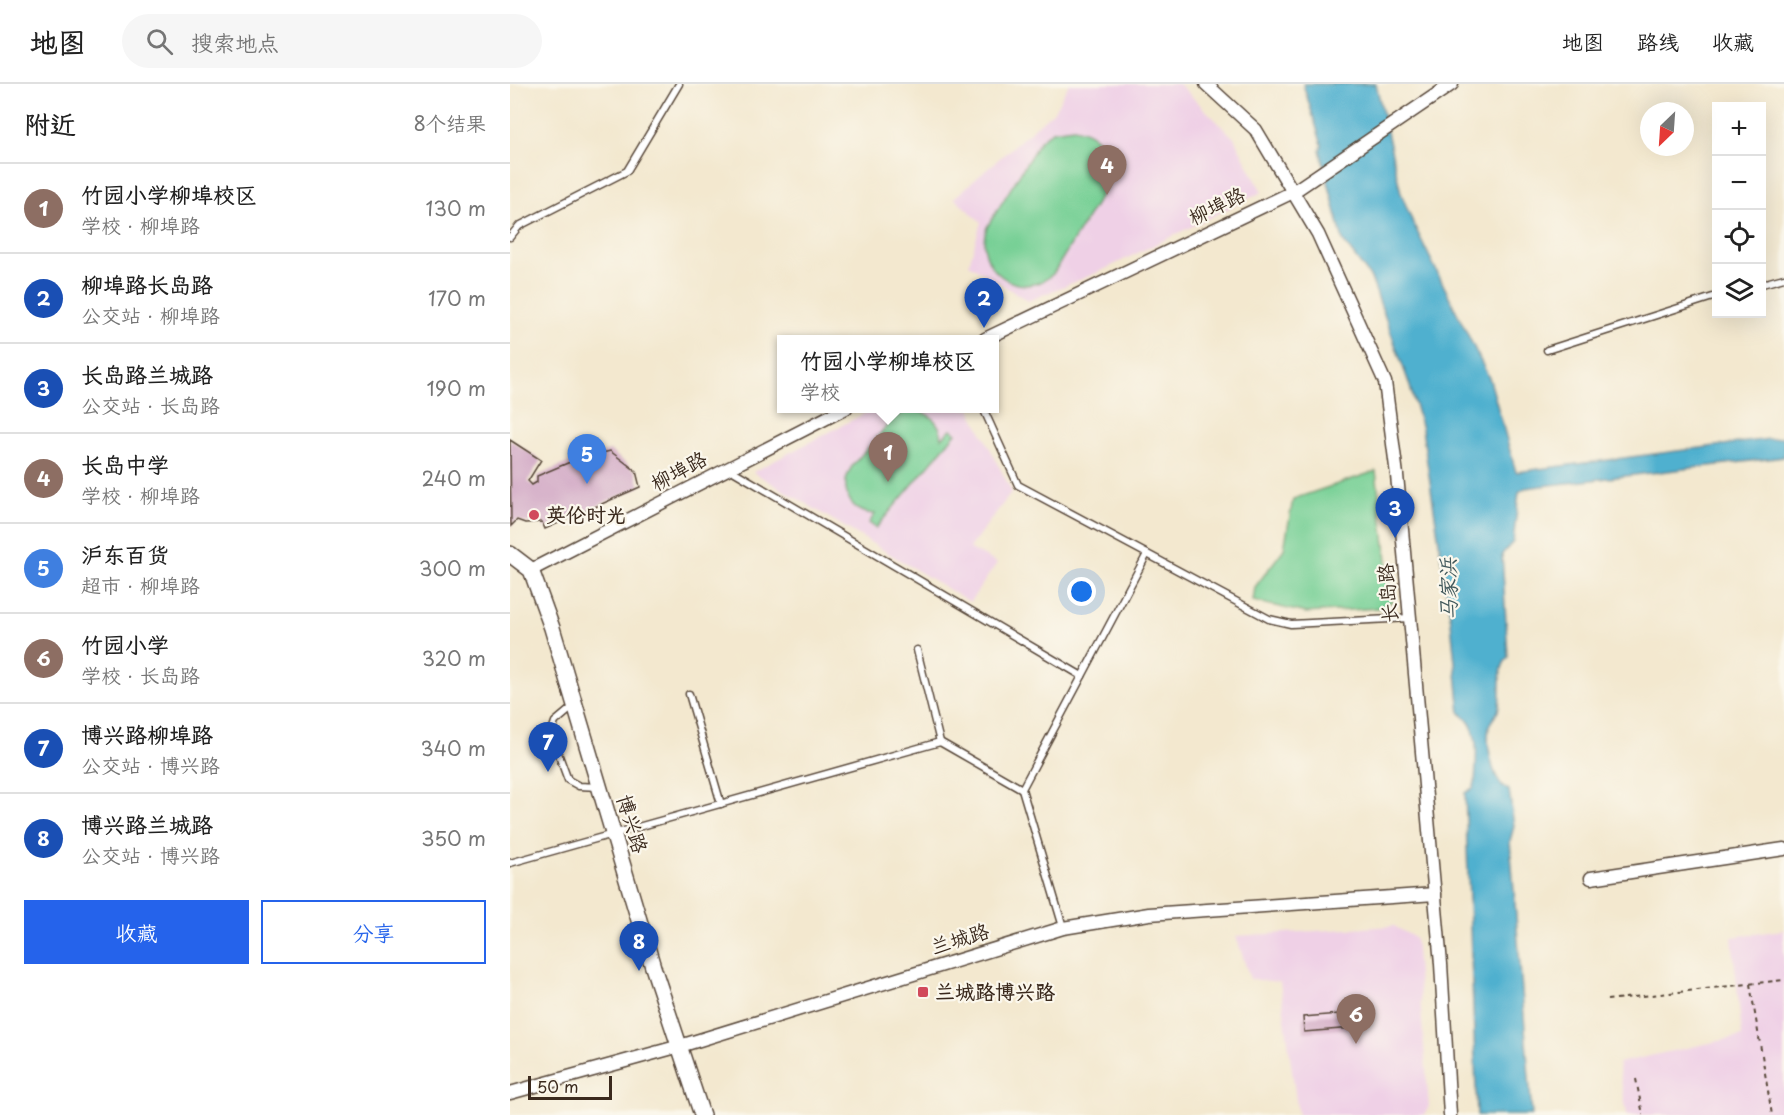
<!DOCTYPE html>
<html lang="zh">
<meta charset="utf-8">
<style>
:root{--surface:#fff;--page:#f6f6f6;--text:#222;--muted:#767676;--line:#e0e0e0;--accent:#2563eb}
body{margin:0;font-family:"Playpen Sans","LXGW WenKai TC",sans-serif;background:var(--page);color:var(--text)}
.controls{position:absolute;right:18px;top:18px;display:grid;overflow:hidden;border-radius:0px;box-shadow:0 6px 24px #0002}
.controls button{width:54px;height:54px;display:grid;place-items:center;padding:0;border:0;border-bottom:2px solid var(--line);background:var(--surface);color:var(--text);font:30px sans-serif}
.compass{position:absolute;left:1130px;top:18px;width:54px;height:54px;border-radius:50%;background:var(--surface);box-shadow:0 6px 24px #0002;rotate:205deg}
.scale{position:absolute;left:18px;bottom:15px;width:84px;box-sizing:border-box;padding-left:6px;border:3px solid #3b2a1e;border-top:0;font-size:16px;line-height:21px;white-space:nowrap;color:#3b2a1e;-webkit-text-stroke:4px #fbf7ec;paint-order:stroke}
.you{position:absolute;left:572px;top:508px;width:21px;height:21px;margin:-15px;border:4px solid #fff;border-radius:50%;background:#1a73e8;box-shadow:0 0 0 9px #1a73e833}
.badge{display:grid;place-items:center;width:39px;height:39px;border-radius:50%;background:var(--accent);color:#fff;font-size:20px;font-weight:700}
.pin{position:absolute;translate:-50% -50px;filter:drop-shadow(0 2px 3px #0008)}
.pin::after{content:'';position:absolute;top:32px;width:21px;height:18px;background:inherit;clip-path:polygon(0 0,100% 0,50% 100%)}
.popup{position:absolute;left:267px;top:251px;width:222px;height:78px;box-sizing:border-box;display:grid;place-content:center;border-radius:0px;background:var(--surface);filter:drop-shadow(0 2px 4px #0005);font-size:20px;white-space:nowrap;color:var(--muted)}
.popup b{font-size:22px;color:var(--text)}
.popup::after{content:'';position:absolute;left:50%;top:100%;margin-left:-12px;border:12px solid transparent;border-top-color:var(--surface)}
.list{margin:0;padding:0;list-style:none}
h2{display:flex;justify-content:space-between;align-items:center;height:78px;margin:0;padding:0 24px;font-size:26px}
h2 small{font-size:20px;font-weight:400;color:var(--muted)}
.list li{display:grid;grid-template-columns:39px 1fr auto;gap:18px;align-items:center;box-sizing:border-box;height:90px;padding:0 24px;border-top:2px solid var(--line)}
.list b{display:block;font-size:22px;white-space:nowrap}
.list p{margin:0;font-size:20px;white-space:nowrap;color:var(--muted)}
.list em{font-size:20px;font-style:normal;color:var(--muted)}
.actions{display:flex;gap:12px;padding:18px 24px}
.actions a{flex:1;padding:14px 0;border:2px solid var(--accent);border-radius:0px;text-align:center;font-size:21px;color:var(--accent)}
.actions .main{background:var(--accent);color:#fff}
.icon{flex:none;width:33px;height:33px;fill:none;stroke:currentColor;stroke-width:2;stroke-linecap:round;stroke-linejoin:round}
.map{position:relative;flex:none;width:1274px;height:1031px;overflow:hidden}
header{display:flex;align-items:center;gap:36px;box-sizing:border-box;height:84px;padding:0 30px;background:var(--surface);border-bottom:2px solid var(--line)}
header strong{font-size:28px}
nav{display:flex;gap:33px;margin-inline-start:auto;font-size:21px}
.search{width:420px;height:54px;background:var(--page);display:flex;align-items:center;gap:15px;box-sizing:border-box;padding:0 21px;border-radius:33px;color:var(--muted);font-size:22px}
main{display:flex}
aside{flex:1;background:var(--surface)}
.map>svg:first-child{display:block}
</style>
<header>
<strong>地图</strong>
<div class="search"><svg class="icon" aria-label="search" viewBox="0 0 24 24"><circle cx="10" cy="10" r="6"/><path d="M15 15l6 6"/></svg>搜索地点</div>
<nav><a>地图</a><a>路线</a><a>收藏</a></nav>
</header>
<main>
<aside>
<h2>附近<small>8个结果</small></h2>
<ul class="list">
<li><span class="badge" style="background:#8d6e63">1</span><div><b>竹园小学柳埠校区</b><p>学校 · 柳埠路</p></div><em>130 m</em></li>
<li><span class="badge" style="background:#1a4fb4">2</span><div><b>柳埠路长岛路</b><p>公交站 · 柳埠路</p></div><em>170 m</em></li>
<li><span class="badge" style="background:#1a4fb4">3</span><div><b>长岛路兰城路</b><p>公交站 · 长岛路</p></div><em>190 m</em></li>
<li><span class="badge" style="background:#8d6e63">4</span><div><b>长岛中学</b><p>学校 · 柳埠路</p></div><em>240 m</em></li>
<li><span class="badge" style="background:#3f7fe0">5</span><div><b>沪东百货</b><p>超市 · 柳埠路</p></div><em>300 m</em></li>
<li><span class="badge" style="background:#8d6e63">6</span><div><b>竹园小学</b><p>学校 · 长岛路</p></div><em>320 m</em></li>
<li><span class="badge" style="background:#1a4fb4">7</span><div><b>博兴路柳埠路</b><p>公交站 · 博兴路</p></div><em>340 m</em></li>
<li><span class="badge" style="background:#1a4fb4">8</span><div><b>博兴路兰城路</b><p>公交站 · 博兴路</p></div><em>350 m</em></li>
</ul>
<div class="actions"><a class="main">收藏</a><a>分享</a></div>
</aside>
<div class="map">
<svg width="1274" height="1031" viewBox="0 0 1274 1031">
<rect width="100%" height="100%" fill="#fbf7ec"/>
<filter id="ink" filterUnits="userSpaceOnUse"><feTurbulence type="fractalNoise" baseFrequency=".0167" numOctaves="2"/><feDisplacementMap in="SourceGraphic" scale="12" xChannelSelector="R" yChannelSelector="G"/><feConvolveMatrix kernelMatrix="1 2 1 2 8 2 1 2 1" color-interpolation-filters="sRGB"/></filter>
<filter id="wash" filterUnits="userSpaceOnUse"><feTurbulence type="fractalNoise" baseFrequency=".008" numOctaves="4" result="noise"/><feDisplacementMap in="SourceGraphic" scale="24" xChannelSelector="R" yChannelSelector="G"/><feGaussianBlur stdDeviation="1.35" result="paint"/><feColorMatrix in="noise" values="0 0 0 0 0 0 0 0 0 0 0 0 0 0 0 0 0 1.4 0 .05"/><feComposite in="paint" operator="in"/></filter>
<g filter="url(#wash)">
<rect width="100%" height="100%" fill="#f3e8cf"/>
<g fill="#efd0e6">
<polygon points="559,0 669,0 724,54 752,108 591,187 518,217 459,180 471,138 444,114 544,27"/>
<polygon points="363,325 460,325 502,408 459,464 487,479 460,518 243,388"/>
<polygon points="884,842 905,854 919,1022 914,1031 788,1031 770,898 740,895 726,852"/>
<polygon points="1274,846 1274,1031 1117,1031 1108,979 1232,952 1222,853"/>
</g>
<g fill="#78d096" stroke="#5a7d5a" stroke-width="1.5">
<path d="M564,44C591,49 605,72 599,98L543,190C510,220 462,183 477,143L530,57L542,47Z"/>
<path d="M400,326C417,327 430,336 432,354L441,345L446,349L366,444L359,439L365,430C341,429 328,406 341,384C347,374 358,365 365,356C375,345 384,329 400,326Z"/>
<polygon points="866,387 882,517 870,524 796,529 743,517 745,503 774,465 783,415"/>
</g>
<path fill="#50b0cf" stroke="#466d76" stroke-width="1.5" d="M793,0H866L891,109L903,139L980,296L1006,388L1274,353V373L1015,404L1009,408L1003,458L992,470L998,573C985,589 993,608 988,627C986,633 980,636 979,643C976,659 982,700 999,706L1004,742L1000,757L1022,1031H967L955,709L963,704L965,699C966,676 972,643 950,629L941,538L912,345L899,299L861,194L833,157L810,66L812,61Z"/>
<g id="blocks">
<g fill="#cda0c1">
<polygon points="0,356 31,376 18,397 22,401 27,398 27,392 86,367 89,370 100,367 126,387 130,403 35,445 32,438 15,439 7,436 1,442"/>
<polygon points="841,929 843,944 794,948 793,933"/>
</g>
</g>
</g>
<g filter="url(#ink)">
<use href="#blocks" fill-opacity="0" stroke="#574639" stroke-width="1.5"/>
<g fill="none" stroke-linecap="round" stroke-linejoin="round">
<g stroke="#574639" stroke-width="9">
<g id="service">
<polyline points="0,153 9,142 117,87 169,0"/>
<polyline points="1252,200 1274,194"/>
<polyline points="1037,266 1206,212"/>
<polyline points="473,324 508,401 759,535 781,540 900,534"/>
<polyline points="218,384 572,592"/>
<polyline points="407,566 430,658"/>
<polyline points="179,610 211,720"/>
<polyline points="64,622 45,638 41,650 58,696 69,702 88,703"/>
<polyline points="0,779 430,658 512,705"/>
<polyline points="553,843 512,705 637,470"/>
</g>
</g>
<g stroke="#574639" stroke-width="15">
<g id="minor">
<polyline points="696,0 746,46 808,150 875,298 887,391 900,534 931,880 940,1031"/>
<polyline points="475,255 783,108 942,0"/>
<polyline points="21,486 336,324"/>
<polyline points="1081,794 1274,765"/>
<polyline points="0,1009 170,962 553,844 639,830 925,810"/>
</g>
</g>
<g stroke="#574639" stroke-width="18">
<polyline id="tertiary" points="0,470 21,486 42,544 143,883 192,1031"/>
</g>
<g stroke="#574639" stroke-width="2" stroke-dasharray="4.5 4.5" stroke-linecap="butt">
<polyline points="1240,900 1262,1031"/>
<polyline points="1097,916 1274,896"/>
<polyline points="1126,995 1133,1031"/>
</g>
<use href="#service" stroke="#fff" stroke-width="6"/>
<use href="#minor" stroke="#fff" stroke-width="12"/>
<use href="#tertiary" stroke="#fff" stroke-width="15"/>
</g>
</g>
<g fill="#d1495b" stroke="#fbf7ec" stroke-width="2">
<circle cx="24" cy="431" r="6"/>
<rect x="407" y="902" width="12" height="12" rx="3"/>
</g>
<g text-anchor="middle" stroke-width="4.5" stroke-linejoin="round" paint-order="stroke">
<g font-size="20" fill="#3b2a1e" stroke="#fbf7ec">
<text transform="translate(707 122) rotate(-26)" y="7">柳埠路</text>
<text transform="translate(169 387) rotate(-28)" y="7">柳埠路</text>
<text transform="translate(878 509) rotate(-95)" y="7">长岛路</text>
<text transform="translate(122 740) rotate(73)" y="7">博兴路</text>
<text transform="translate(450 855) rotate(-17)" y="7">兰城路</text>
</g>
<g font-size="20" font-weight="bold" fill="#3b2a1e" stroke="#fbf7ec" text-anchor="start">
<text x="36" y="438">英伦时光</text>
<text x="425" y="915">兰城路博兴路</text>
</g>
<g font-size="21" font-style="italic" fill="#42595c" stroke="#fbf7ec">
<text transform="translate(939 505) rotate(-91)" y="7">马家浜</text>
</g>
</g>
</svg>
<div class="controls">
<button>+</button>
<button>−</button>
<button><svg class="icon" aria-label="locate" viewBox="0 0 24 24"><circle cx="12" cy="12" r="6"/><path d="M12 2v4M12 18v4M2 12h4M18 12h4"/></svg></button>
<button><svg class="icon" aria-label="layers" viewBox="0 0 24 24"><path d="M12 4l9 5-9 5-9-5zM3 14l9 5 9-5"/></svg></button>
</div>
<svg class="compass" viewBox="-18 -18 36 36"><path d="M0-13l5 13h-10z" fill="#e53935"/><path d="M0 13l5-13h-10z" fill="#767676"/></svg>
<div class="scale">50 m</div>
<div class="you"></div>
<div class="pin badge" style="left:378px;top:398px;background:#8d6e63">1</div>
<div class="popup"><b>竹园小学柳埠校区</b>学校</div>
<div class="pin badge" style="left:474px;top:244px;background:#1a4fb4">2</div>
<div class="pin badge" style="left:885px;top:454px;background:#1a4fb4">3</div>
<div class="pin badge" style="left:597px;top:111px;background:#8d6e63">4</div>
<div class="pin badge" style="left:77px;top:400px;background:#3f7fe0">5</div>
<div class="pin badge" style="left:846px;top:960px;background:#8d6e63">6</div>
<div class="pin badge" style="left:38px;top:688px;background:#1a4fb4">7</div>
<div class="pin badge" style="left:129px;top:887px;background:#1a4fb4">8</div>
</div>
</main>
